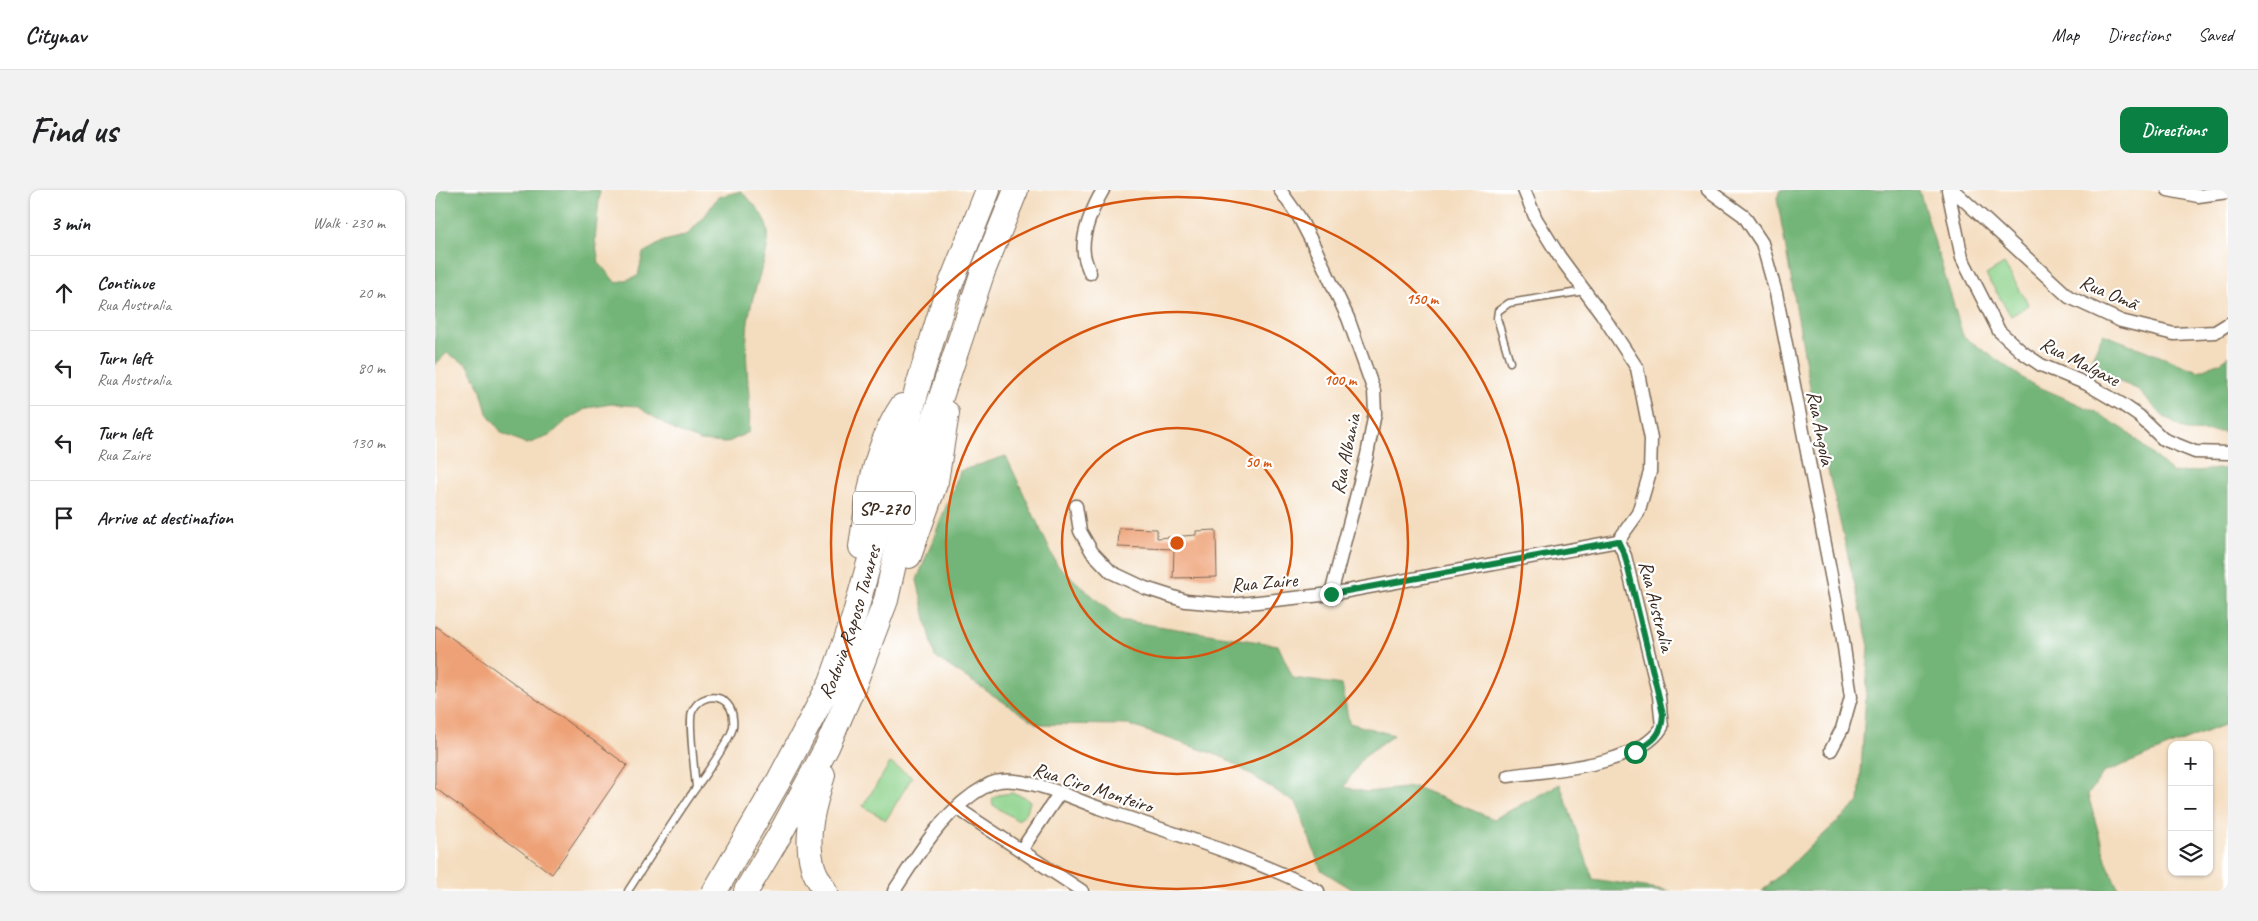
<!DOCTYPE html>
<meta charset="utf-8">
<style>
:root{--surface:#fff;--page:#f2f2f2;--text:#202124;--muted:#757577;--line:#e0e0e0;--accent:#0b8043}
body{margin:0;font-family:Caveat,sans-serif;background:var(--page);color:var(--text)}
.controls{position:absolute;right:15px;bottom:15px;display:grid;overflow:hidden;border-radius:10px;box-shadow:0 1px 4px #0004}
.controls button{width:45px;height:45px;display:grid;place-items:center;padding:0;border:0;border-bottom:1px solid var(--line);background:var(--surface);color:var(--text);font:25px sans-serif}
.stop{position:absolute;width:15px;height:15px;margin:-11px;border:4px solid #0b8043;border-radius:50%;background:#fff}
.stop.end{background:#0b8043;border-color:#fff;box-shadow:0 1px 5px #0008}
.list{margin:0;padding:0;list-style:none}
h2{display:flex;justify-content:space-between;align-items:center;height:65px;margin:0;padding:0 20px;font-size:21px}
h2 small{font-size:16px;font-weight:400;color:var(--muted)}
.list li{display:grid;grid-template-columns:32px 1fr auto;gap:15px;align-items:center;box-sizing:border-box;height:75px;padding:0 20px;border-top:1px solid var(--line)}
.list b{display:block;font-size:19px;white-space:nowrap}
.list p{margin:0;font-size:16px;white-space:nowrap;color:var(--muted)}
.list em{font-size:16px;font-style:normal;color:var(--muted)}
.icon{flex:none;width:28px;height:28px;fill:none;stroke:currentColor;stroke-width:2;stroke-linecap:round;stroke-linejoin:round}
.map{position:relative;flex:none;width:1793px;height:701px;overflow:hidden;border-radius:10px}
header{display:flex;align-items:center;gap:30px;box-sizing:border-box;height:70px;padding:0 25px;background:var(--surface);border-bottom:1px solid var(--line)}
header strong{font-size:24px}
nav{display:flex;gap:28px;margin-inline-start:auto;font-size:18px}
.intro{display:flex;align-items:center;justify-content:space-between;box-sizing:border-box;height:120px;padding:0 30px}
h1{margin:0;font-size:35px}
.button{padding:12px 22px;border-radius:10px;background:var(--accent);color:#fff;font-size:18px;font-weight:700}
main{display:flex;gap:30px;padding:0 30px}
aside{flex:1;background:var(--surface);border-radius:10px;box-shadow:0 1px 4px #0004}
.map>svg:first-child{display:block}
</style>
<header>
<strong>Citynav</strong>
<nav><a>Map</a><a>Directions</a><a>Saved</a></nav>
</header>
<div class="intro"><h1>Find us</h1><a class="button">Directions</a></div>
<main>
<aside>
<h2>3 min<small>Walk · 230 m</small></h2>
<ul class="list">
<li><svg class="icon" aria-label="ahead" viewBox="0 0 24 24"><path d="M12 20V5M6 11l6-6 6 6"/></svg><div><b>Continue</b><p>Rua Australia</p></div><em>20 m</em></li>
<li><svg class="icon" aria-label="left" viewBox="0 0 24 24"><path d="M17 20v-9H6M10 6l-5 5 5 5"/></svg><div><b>Turn left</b><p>Rua Australia</p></div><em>80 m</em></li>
<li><svg class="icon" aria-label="left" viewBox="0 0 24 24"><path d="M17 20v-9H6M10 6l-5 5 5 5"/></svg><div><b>Turn left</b><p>Rua Zaire</p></div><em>130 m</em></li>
<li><svg class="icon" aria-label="arrive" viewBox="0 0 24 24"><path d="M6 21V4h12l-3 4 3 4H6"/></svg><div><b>Arrive at destination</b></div></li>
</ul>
</aside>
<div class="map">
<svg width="1793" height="701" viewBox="0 0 1793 701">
<rect width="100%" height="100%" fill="#fff"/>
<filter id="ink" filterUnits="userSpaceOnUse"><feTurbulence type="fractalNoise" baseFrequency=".02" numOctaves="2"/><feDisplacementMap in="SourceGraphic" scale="10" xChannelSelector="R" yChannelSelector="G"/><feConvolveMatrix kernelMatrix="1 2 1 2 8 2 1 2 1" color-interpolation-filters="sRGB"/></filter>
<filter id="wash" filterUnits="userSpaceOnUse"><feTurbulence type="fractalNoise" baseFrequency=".0096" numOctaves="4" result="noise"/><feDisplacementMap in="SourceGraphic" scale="20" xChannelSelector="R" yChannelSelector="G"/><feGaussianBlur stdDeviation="1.12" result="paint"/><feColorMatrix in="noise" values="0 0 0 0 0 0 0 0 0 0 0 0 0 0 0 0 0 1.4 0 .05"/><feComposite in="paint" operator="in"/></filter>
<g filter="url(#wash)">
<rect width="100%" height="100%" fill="#f4ddbf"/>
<g fill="#8fd38d" stroke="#657e56">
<polygon points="1569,74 1594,115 1576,126 1551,85"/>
<polygon points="455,573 477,587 451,630 428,616"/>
<path d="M577,603L588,606L595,611C593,620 591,627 582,630L558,615L557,609L563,605Z"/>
</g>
<g fill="#73b578" stroke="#57704b">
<path d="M0,0H165L160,50L164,73L181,93L203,86L208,63L229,51L252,45L269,27L283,7L306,1C318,13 330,24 333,42C335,59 326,78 322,94C317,110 313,126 312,143C309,176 317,209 314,242L291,253L266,251L243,242L201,216L176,214L152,218L132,230L114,246L92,254L67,243L52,223L45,198L33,175L12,163L0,175Z"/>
<polygon points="1345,0 1484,0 1528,146 1595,193 1659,221 1690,240 1738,283 1793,278 1793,533 1668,583 1653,605 1672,673 1684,701 1327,701 1424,612 1434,456 1379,220 1342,8"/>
<polygon points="1668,144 1763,181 1786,172 1793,166 1793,242 1752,241 1729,227 1702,199 1652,178"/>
<polygon points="571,266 622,375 685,430 843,455 858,488 907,495 914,533 959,545 929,566 909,597 932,602 980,597 1059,629 1125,594 1158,689 1235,701 920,701 886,680 862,614 788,567 694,535 602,534 500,467 482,390 525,281"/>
</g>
<g id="blocks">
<g fill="#eea176">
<polygon points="684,338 722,339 722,348 761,345 761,341 781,340 782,387 738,388 739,359 683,357"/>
<polygon points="0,436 192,575 117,684 0,598"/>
</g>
</g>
</g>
<g filter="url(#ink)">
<use href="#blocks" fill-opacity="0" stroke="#7c6956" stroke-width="1"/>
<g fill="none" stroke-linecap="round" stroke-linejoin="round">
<g stroke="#7c6956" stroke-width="9">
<g id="service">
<polyline points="1075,172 1062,128 1063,121 1074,113 1150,101"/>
<path d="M193,701C213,670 233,639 254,608C267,589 283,568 294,547C297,542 299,535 298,529C297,504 267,499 257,522C253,533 260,582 261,598"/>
</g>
</g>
<g stroke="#7c6956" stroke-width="15">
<g id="minor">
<polyline points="845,0 864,27 880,58 913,128 939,201 940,223 932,265 896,404"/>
<polyline points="1273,0 1309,26 1327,53 1341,103 1406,436 1416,507 1407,539 1396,560"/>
<polyline points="1513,0 1527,68 1564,141 1587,162 1606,175 1652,194 1688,215 1704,226 1728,249 1760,262 1793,263"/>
<polyline points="1518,0 1634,107 1686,131 1739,144 1780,142 1793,134"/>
<polyline points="1733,0 1763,6 1793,2"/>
<path d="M655,83C653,77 650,71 649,64C646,44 658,17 668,0"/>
<polyline points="641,316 645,341 657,362 676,382 710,398 751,411 795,415 896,404 1183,351"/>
<path d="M1073,586C1115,580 1204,576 1227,537L1224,506L1190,366L1183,351L1203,323L1215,282L1216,249L1202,178L1166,123L1124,66L1101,29L1089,0"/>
<polyline points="522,618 647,701"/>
<polyline points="587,659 624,604"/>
<path d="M459,701C485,662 509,619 551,596C559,591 571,590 580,591C609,594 639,609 667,619C739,644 815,666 883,701"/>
</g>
</g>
<g stroke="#7c6956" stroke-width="26">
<g id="motorway">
<path d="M426,357C433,308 439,258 467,216"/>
<polyline points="474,366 501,291 512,223"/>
<path d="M388,585C379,614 369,646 378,677C380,685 386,693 390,701"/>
<path id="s1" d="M280,701L343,592L396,492L419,427L485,189L509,111L553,0"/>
<polyline points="311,701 344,646 392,557 419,495 451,410 462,360 491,252 548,81 581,0"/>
</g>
</g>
<use href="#service" stroke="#fff" stroke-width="6"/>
<use href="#minor" stroke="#fff" stroke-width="12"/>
<use href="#motorway" stroke="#fff" stroke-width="24"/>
</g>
</g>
<g fill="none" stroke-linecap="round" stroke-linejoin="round" filter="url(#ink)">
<path stroke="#0b8043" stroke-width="6" d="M896,404L1183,351L1190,366L1228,524C1227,546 1218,551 1200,562"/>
</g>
<g fill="none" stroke="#d7540e" stroke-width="2.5">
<circle cx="742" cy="353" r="115"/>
<circle cx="742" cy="353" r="231"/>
<circle cx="742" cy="353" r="346"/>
</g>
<g text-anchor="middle" stroke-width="4.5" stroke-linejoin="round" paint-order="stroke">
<rect fill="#fff" stroke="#766a62" stroke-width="1" x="418" y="301.5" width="62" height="33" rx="4"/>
<g font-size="19" font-weight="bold" fill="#3b2a1e">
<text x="449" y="325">SP-270</text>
</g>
<g font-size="20" fill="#3b2a1e" stroke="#fff">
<text transform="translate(1674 102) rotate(23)" y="7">Rua Omã</text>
<text transform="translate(1645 171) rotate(27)" y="7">Rua Malgaxe</text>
<text transform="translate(1386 238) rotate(79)" y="7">Rua Angola</text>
<text transform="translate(910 264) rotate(-78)" y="7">Rua Albania</text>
<text transform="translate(829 392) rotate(-5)" y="7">Rua Zaire</text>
<text transform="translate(1222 416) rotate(76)" y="7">Rua Australia</text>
<text dy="7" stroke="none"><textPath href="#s1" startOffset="302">Rodovia Raposo Tavares</textPath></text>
<text transform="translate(658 597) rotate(18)" y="7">Rua Ciro Monteiro</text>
</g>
</g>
<circle cx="742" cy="353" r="8" fill="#d7540e" stroke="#fff" stroke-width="2.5"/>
<g font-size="15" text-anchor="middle" font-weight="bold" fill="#d7540e" stroke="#fff" stroke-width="4.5" stroke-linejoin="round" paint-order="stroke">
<text x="987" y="114">150 m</text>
<text x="905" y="195">100 m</text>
<text x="823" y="277">50 m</text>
</g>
</svg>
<div class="controls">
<button>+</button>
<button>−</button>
<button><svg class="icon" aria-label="layers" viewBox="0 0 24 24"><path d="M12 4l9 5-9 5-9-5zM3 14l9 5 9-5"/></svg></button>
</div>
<div class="stop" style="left:1200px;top:562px"></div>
<div class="stop end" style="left:896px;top:404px"></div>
</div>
</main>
